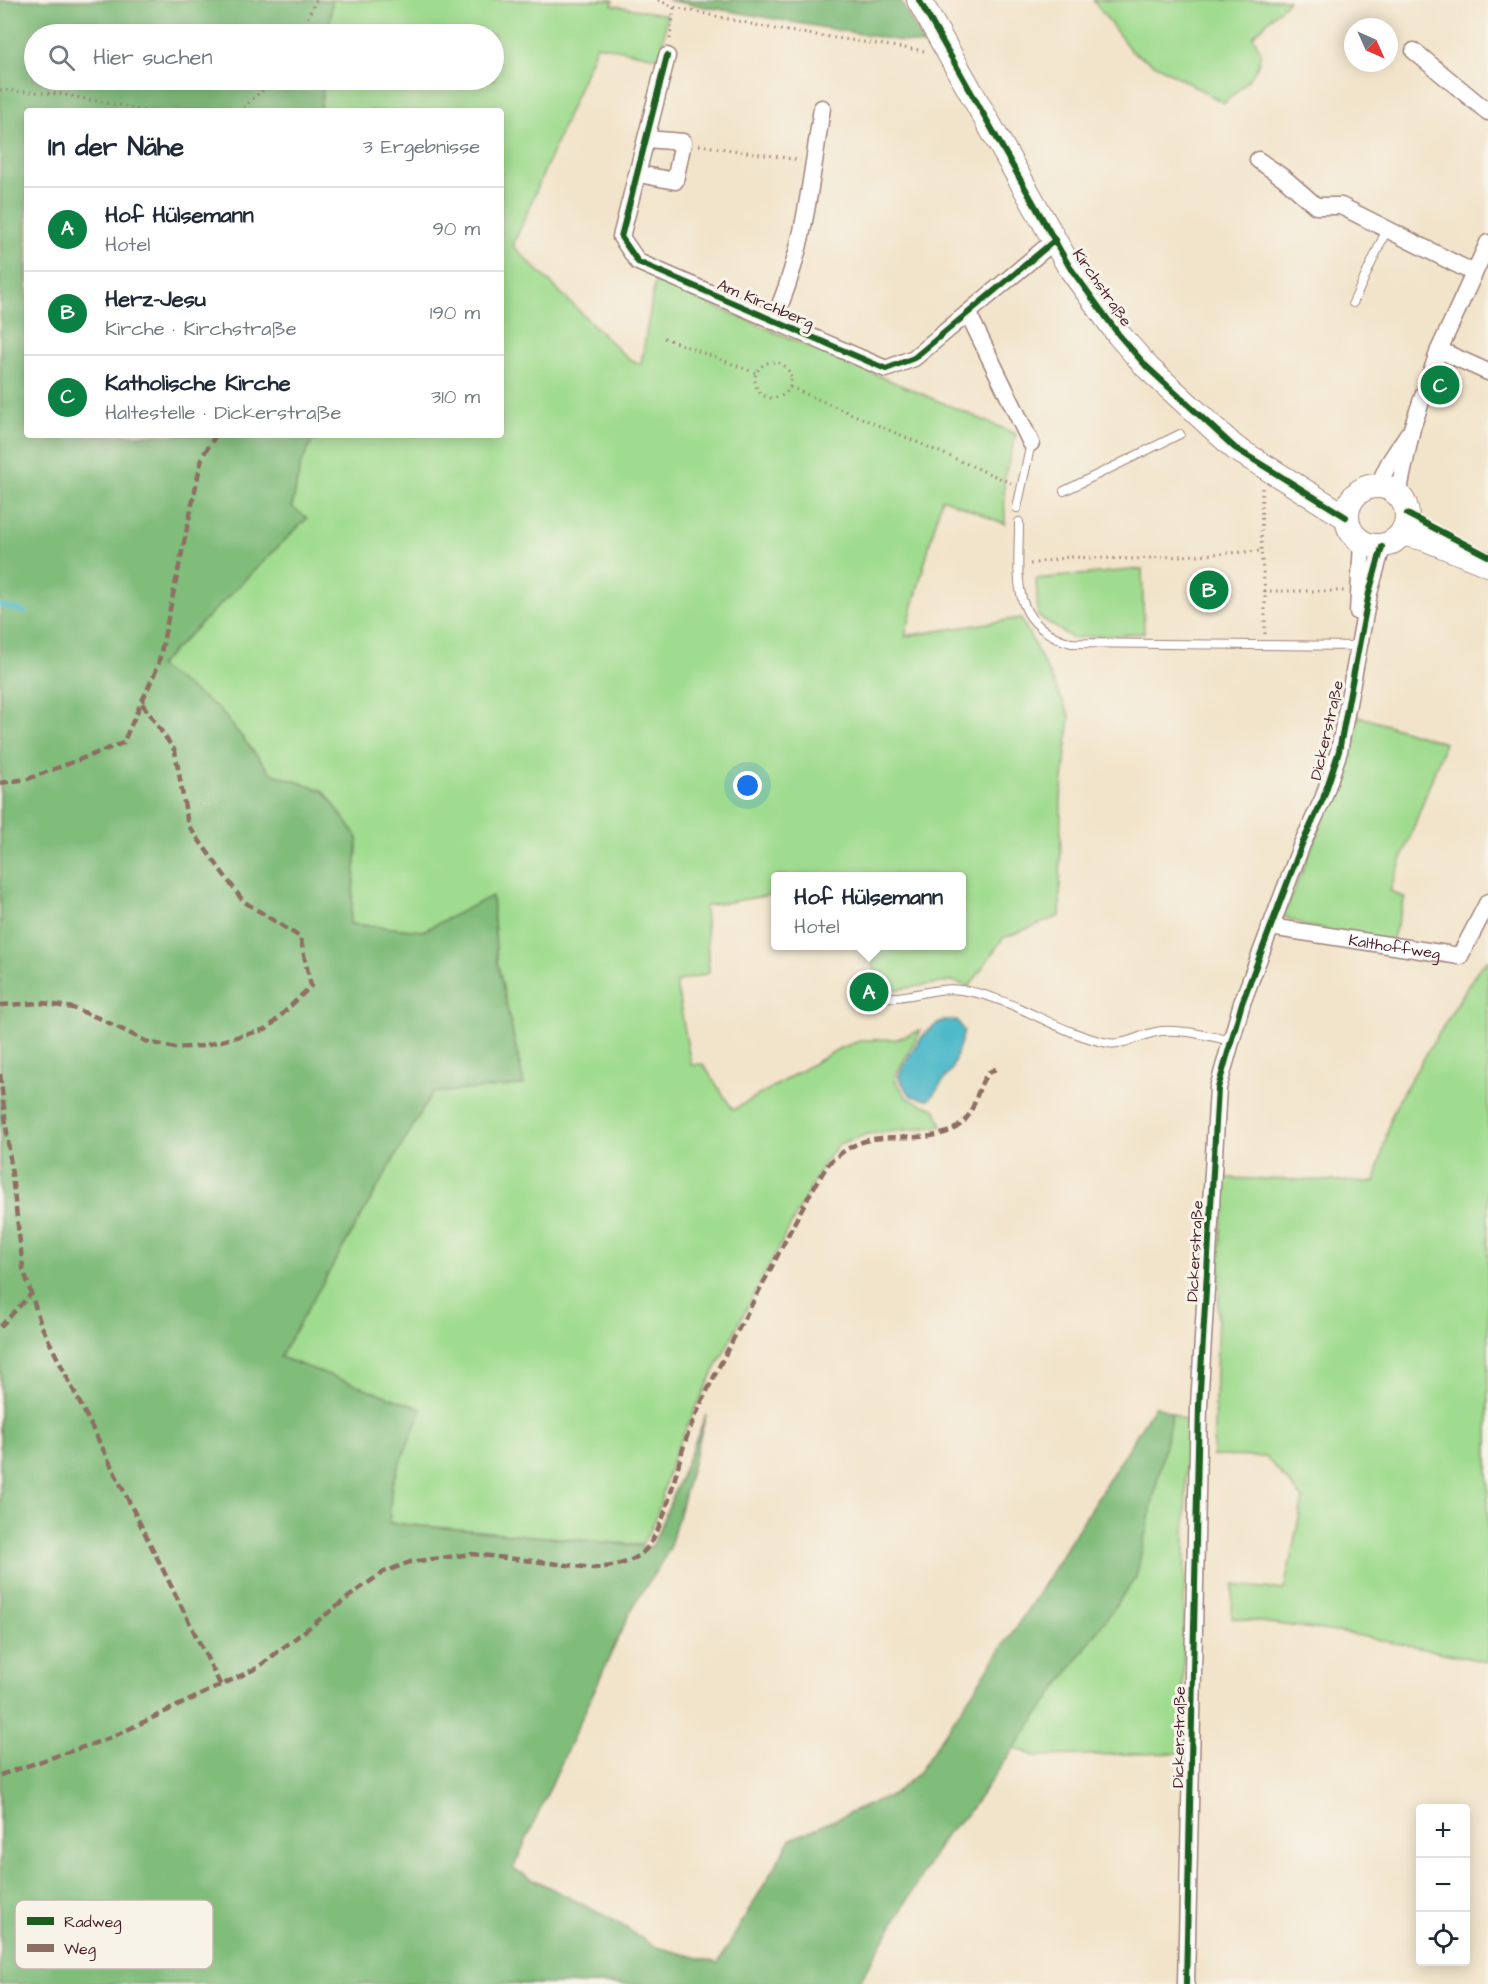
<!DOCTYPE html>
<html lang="de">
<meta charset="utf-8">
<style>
:root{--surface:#fff;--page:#f6f6f7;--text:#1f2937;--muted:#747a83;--line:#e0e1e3;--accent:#0b8043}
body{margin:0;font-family:"Architects Daughter",sans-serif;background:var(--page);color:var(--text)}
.controls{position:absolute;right:18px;bottom:18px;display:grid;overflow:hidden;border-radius:6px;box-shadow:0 3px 15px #0003}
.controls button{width:54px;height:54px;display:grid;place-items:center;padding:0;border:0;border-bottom:2px solid var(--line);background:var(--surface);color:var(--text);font:30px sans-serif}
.compass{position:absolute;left:1344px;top:18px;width:54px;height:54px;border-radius:50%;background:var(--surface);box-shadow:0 3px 15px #0003;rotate:135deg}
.you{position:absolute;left:748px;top:786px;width:21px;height:21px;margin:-15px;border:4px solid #fff;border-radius:50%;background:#1a73e8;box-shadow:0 0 0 9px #1a73e833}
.badge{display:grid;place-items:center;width:39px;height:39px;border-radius:50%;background:var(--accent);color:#fff;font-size:20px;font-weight:700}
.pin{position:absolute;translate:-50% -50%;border:3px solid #fff;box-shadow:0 2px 6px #0006}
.popup{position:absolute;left:771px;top:872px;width:195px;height:78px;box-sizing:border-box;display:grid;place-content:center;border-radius:6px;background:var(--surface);filter:drop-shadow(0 2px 4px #0005);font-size:20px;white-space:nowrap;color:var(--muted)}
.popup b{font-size:22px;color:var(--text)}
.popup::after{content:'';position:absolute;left:50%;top:100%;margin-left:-12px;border:12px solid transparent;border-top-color:var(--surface)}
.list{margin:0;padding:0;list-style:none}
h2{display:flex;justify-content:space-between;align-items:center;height:78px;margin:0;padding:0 24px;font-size:26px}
h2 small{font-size:20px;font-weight:400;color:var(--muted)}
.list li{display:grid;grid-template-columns:39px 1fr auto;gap:18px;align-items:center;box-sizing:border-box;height:84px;padding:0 24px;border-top:2px solid var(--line)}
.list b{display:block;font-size:22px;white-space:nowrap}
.list p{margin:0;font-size:20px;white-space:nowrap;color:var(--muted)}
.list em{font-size:20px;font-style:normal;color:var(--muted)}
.icon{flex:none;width:33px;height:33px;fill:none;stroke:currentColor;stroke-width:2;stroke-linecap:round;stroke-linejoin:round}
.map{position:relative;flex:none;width:1488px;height:1984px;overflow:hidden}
.search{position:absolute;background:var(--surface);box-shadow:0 3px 15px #0003;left:24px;top:24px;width:480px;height:66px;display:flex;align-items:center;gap:15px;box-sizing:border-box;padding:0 21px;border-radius:33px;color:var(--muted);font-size:22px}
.panel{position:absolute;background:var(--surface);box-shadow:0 3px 15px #0003;left:24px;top:108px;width:480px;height:330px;border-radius:6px}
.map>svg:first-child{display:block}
</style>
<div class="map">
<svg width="1488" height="1984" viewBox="0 0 1488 1984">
<rect width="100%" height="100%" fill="#f7f3e8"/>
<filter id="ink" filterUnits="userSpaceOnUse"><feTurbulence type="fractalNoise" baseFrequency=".0167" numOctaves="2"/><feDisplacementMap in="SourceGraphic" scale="12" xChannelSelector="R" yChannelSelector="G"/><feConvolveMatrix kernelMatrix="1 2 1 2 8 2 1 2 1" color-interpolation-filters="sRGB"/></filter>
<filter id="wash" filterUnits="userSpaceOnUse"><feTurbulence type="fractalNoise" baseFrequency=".008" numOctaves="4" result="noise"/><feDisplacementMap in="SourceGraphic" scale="24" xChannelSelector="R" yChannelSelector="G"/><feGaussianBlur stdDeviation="1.35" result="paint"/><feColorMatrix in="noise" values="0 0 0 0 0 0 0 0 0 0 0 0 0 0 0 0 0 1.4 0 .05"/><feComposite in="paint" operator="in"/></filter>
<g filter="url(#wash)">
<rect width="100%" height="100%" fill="#f2e4ca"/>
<g fill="#a0dc8f" stroke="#757e5d" stroke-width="1.5">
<path d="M332,0H613L612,5L667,15L661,58L597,45L513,246L627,358L641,364L655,281L1016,434L1004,480L1005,524L942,498L905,636L1021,618L1070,716L1061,798L1060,916L1003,938L969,987L952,981L880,992L868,946H962V876H776V894L705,906L709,973L676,982L691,1065L703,1064L733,1110L840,1048L863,1040L897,1039L921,1030L894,1078L907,1098L936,1110L942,1126L868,1134L839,1144L823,1164C774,1258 722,1351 677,1448C662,1479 663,1518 641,1545L389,1523L392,1483L421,1409L279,1358L432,1093L524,1084L497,961L492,897L423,931L350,924L358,838L324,791L271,773L219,709L158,666L307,518L292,508L300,466L315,435H501V111H320L324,80H494V34H329Z"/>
<path d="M1093,0H1289L1253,36C1255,41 1260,48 1260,54C1261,73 1236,92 1224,103L1131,51Z"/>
<polygon points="1142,569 1144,633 1072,638 1038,616 1036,579"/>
<polygon points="1358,716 1445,743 1390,891 1405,898 1392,941 1306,926 1283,916 1350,757"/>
<polygon points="1488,960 1488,1662 1351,1634 1232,1618 1233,1585 1284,1590 1303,1499 1266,1457 1213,1456 1223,1178 1375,1182 1391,1117 1400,1097 1477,971"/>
<polygon points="1172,1413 1187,1421 1182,1753 1034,1756 1014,1747 1136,1577"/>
</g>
<g fill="#80bc7a" stroke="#656e52" stroke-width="1.5">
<polygon points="0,0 332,0 329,34 34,34 34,80 324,80 320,111 27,111 27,435 315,435 300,466 292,507 307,518 158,666 219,709 271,773 324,791 358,838 350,924 423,931 492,896 497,961 524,1085 432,1093 280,1357 422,1409 392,1483 389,1523 652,1547 706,1415 669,1550 630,1612 513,1869 617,1922 653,1946 718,1963 791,1839 895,1793 919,1772 1036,1597 1155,1405 1172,1413 1136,1577 968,1813 946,1834 858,1984 0,1984"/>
<polygon points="667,0 900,0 924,45"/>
</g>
<path fill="#4db9c9" stroke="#4c6c7a" stroke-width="1.5" d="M944,1020L958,1021L964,1032L952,1069L929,1100L911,1096L898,1077C910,1054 920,1032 944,1020Z"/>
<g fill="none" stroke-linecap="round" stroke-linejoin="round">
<polyline stroke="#4db9c9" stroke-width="5" points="0,605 25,612"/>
</g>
</g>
<g filter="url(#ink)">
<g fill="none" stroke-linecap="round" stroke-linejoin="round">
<g stroke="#9e827a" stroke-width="10">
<g id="lane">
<polyline points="1353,303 1387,229"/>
<polyline points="1064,491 1180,434"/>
<polyline points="1017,508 1031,443"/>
<path d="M1019,522C1019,577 1008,624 1071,643L1359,646"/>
<path d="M867,992C894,1007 930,985 961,990C1014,997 1056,1033 1108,1043C1125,1046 1144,1033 1161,1031C1183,1029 1208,1036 1229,1040"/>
</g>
</g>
<g stroke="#9e827a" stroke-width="19">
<g id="street">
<polyline points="1414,51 1488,112"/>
<polyline points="667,56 621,237 638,262 886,369 914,358 1055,240"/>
<polyline points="1258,160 1284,178 1316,206 1341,206 1474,273"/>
<polyline points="639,174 675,181 683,142 647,139"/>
<polyline points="968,313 1031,443"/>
<path d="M773,321C804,255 811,179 822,108"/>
<polyline points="1439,350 1488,372"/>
<polyline points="1378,486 1389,463 1408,434"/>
<polyline points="1398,494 1412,428 1439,350 1488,243"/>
<polyline points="1358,612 1362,543"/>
<path id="s1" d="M1270,927L1460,956L1488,902"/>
<polyline points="1186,1984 1199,1406 1218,1088 1242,1003 1302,844 1323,799 1339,751 1369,593 1382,547"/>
</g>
</g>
<g stroke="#9e827a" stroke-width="26">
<g id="secondary">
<polyline points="919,0 1069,266 1119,335 1147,367 1235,448 1346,517"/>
<circle cx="1377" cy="516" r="30"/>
<polyline points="1402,533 1426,539 1488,564"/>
</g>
</g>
<g stroke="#9e827a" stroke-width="3" stroke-dasharray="1.5 4.5" stroke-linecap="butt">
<polyline points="658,0 674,7 774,29 925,51"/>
<polyline points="300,34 316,0"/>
<polyline points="670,39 674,7"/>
<polyline points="0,90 61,94 148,111"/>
<polyline points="239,111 274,80"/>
<polyline points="699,145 800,160"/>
<polyline points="664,338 756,373"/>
<circle cx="773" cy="380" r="18"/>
<polyline points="790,387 1011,483"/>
<polyline points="1262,488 1261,551 1265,591"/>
<polyline points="1030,564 1069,557 1133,559 1261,551"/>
<polyline points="1265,634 1265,591 1344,591"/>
</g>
<use href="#lane" stroke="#fff" stroke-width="8"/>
<use href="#street" stroke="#fff" stroke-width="16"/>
<use href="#secondary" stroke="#fff" stroke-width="24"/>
<g stroke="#8d6e63" stroke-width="4.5" stroke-dasharray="9 4.5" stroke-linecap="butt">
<polyline points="0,783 28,779 123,743 158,666 202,457 216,435"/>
<polyline points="0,1005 44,1003 73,1008 101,1019 145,1041 175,1048 202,1046 267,1029 311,986 300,937 243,901 188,825 175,751 141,702"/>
<polyline points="0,1074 23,1268 41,1325 221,1686"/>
<polyline points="0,1327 30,1295"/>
<path d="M0,1775L110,1738L257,1668L359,1589L384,1572L410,1562L472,1554L593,1568C611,1567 634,1564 647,1548C671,1516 675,1462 692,1424C714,1373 742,1323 768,1274C788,1236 806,1197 830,1162C841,1153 851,1145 865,1141C895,1132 934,1145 960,1125C979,1111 976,1074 996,1069"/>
</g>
<g stroke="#f7f3e8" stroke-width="10">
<g id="cycleway">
<polyline points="919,0 1069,266 1119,335 1147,367 1235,448 1346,517"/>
<polyline points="667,56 621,237 638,262 886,369 914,358 1055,240"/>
<polyline points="1407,514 1488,556"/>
<polyline points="1186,1984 1199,1406 1218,1088 1242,1003 1302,844 1323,799 1339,751 1369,593 1382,547"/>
</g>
</g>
<use href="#cycleway" stroke="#1b5e20" stroke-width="6"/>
</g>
</g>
<g text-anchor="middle" stroke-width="6" stroke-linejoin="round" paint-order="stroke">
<g font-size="16" fill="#4a1f2b" stroke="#f7f3e8">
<text transform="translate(1103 287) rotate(55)" y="6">Kirchstraße</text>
<text transform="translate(766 303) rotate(23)" y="6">Am Kirchberg</text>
<text transform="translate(1326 730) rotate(-77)" y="6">Dickerstraße</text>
<text dy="6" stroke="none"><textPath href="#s1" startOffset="126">Kalthoffweg</textPath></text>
<text transform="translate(1194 1251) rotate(-87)" y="6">Dickerstraße</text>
<text transform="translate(1178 1737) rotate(-89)" y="6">Dickerstraße</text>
</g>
</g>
<rect x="15" y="1900" width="198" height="69" rx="9" fill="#f7f3e8" stroke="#c3b3af" stroke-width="1.5"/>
<rect x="27" y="1917" width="27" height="8" fill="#1b5e20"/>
<rect x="27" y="1944" width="27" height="8" fill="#8d6e63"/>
<g font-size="16" fill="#4a1f2b">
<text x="64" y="1927">Radweg</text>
<text x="64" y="1954">Weg</text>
</g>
</svg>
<div class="controls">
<button>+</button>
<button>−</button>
<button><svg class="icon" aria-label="locate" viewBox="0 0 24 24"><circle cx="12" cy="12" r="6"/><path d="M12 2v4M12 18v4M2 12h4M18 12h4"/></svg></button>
</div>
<svg class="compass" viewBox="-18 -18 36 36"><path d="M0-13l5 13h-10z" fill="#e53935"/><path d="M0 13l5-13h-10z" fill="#747a83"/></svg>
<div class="you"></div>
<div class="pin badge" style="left:869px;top:992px">A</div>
<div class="popup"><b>Hof Hülsemann</b>Hotel</div>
<div class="pin badge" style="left:1209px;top:590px">B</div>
<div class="pin badge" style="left:1440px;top:385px">C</div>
<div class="search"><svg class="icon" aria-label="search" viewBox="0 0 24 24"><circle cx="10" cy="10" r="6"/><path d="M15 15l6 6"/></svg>Hier suchen</div>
<section class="panel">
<h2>In der Nähe<small>3 Ergebnisse</small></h2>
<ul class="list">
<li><span class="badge">A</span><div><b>Hof Hülsemann</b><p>Hotel</p></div><em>90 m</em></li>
<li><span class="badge">B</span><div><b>Herz-Jesu</b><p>Kirche · Kirchstraße</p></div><em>190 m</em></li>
<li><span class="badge">C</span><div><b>Katholische Kirche</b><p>Haltestelle · Dickerstraße</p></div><em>310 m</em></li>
</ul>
</section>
</div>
